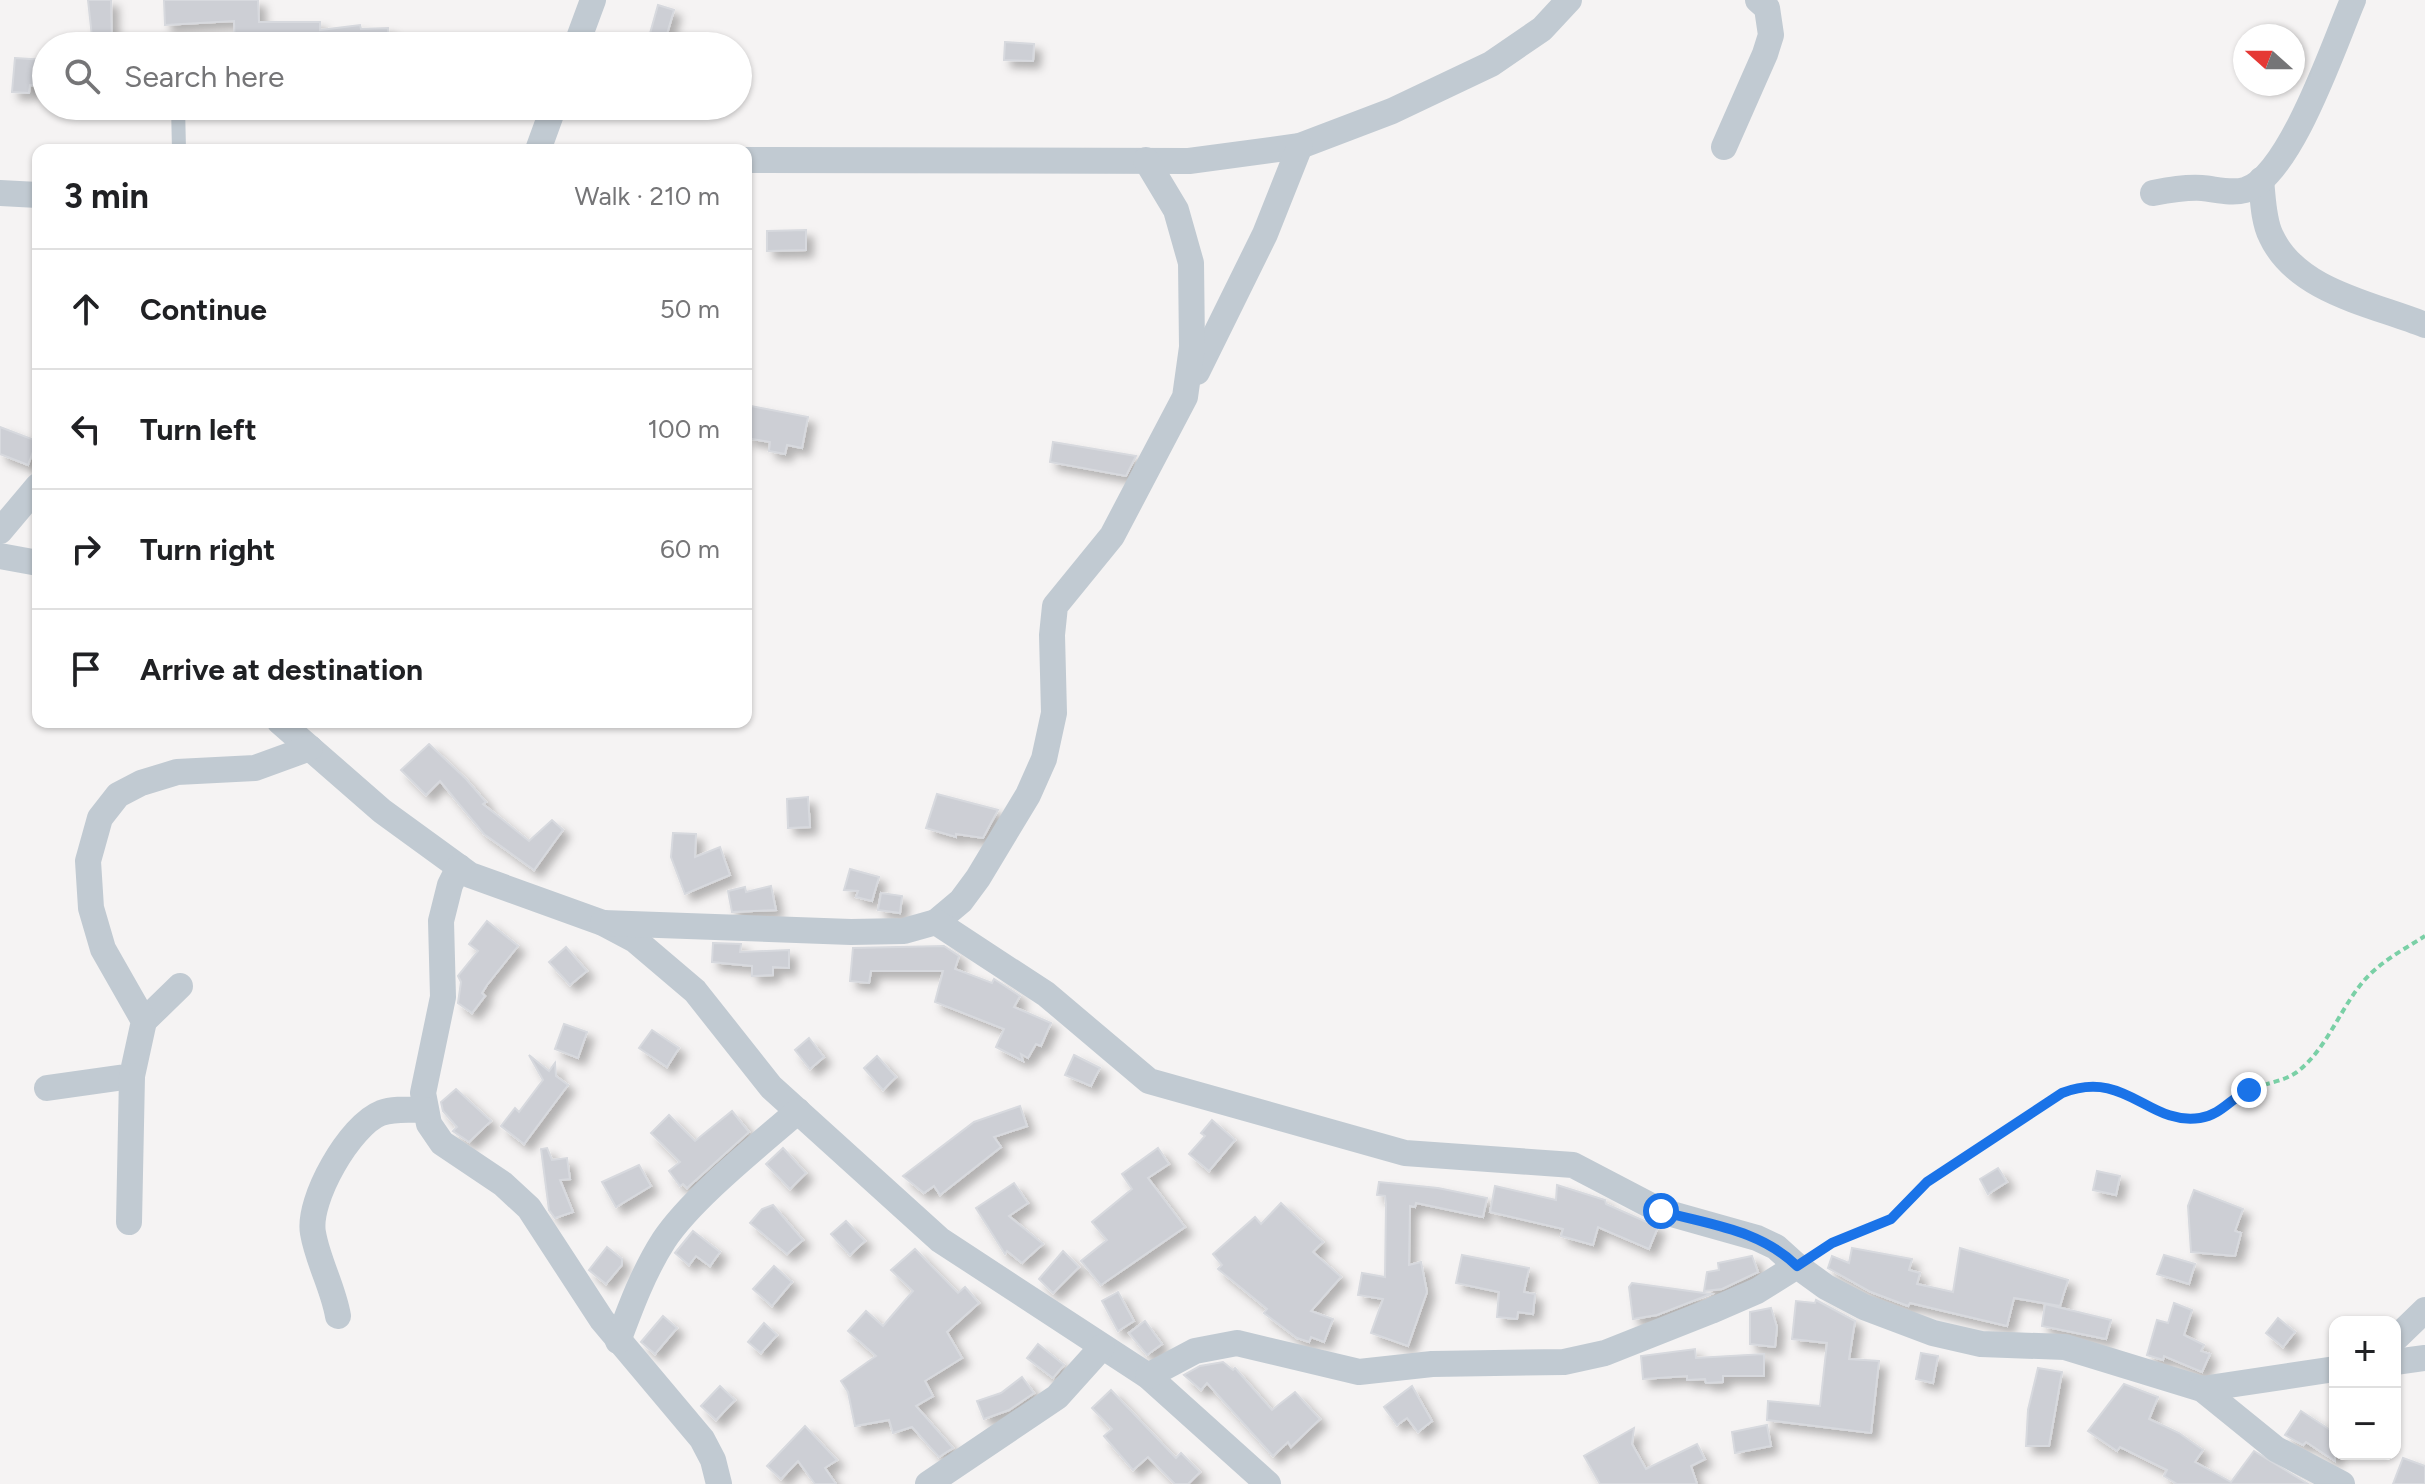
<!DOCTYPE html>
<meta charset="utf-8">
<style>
:root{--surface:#fff;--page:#f2f2f2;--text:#202124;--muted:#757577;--line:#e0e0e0}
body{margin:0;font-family:Figtree,sans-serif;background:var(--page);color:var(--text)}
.controls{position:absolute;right:24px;bottom:24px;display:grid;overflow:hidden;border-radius:16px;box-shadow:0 2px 6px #0004}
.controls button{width:72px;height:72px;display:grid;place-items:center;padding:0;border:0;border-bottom:2px solid var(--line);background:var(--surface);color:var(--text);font:40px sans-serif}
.compass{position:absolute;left:2233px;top:24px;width:72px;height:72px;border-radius:50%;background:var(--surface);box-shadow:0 2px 6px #0004;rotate:291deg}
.stop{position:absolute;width:24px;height:24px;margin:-18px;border:6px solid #1a73e8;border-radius:50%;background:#fff}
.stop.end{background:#1a73e8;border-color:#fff;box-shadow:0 2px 8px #0008}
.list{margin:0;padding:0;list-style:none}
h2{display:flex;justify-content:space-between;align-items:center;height:104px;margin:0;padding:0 32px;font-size:34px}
h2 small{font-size:26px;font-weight:400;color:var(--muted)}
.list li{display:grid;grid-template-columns:52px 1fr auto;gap:24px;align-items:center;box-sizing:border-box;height:120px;padding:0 32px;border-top:2px solid var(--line)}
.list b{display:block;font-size:30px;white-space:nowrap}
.list em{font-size:26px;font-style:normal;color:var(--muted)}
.icon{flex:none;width:44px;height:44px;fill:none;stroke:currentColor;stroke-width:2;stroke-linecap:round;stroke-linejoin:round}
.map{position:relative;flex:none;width:2425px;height:1484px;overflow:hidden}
.search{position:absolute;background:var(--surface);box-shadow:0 2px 6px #0004;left:32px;top:32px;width:720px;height:88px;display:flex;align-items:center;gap:20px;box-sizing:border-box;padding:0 28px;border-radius:44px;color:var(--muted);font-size:30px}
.panel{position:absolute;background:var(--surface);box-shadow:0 2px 6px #0004;left:32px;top:144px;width:720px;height:584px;border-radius:16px}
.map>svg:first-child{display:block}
</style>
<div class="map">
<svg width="2425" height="1484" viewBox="0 0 2425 1484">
<defs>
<filter id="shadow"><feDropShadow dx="7" dy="7" stdDeviation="4" flood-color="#0004"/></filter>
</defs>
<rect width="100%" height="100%" fill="#f5f3f3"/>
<g fill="#cdcfd5" stroke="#d7d9de" stroke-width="2" filter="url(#shadow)">
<polygon points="88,0 111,0 112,46 93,46"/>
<polygon points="164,0 258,0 259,22 320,22 320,30 360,25 361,29 388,28 389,45 235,46 234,21 165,25"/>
<polygon points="658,5 674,10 665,41 649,37"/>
<polygon points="1005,42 1034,44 1033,61 1004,60"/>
<polygon points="15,58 46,60 46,86 30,85 29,93 12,92"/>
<polygon points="806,230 806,250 767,251 767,231"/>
<polygon points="751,406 808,417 802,448 787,445 785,454 769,451 770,442 746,438"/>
<polygon points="0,427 37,441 28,465 0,454"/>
<polygon points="1053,442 1136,456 1126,476 1050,462"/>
<polygon points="429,744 466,779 486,802 483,804 529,841 552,820 563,830 534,870 484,834 440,781 426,795 401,770"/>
<polygon points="937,794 998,810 983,838 956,834 956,837 926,828"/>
<polygon points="808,797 810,827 788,828 787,799"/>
<polygon points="673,833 696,834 695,857 720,847 730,875 685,894 671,857"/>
<polygon points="850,869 879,877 872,901 856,897 858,891 844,890"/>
<polygon points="771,886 776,910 732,912 728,891 745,887 746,892"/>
<polygon points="881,893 902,896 900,913 878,910"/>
<polygon points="487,921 518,946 487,985 482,993 485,996 472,1013 458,1003 461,982 458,976 478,951 469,944"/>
<polygon points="713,943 741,944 740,952 789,950 789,968 773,967 773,975 752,976 752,966 712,962"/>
<polygon points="944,946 959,956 955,969 992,983 994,979 1020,996 1014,1007 1051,1023 1041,1046 1036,1044 1028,1058 1021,1054 1023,1061 996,1047 1004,1029 935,1002 943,971 871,971 869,983 850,981 853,948"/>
<polygon points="566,947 587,971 570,985 549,962"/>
<polygon points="564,1024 587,1032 578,1058 555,1049"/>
<polygon points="652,1030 679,1048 667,1067 639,1048"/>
<polygon points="809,1038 824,1057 810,1069 795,1050"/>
<polygon points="529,1055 549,1071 555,1063 556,1076 568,1085 524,1144 501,1126 515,1108 519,1112 543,1080"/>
<polygon points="1074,1055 1100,1068 1091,1086 1065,1075"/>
<polygon points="877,1056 896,1077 883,1090 864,1068"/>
<polygon points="456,1089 491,1121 469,1142 453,1131 457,1127 443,1111 441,1102"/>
<polygon points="1020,1106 1027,1126 994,1137 1001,1147 940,1195 934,1186 924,1193 903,1176 974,1122"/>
<polygon points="732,1111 749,1132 687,1188 683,1184 680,1186 669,1171 680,1162 651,1133 669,1115 695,1141"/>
<polygon points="1212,1120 1235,1140 1209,1171 1189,1154 1205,1136 1201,1133"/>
<polygon points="547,1148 552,1160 567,1158 570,1179 560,1180 573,1212 555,1218 549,1210 541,1149"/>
<polygon points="783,1148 806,1173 790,1189 766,1164"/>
<polygon points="1158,1148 1169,1164 1148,1178 1185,1227 1101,1285 1081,1261 1107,1240 1092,1222 1132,1189 1122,1174"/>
<polygon points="639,1165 651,1186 616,1207 602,1182"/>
<polygon points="1998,1168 2007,1182 1988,1194 1980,1179"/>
<polygon points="2097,1171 2120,1176 2116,1195 2093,1190"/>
<polygon points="1379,1182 1438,1188 1487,1198 1483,1217 1416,1203 1415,1207 1410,1206 1409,1265 1421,1262 1427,1292 1408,1346 1371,1333 1383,1299 1358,1295 1362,1273 1385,1277 1386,1204 1385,1196 1377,1195"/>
<polygon points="1014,1183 1028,1203 1009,1216 1043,1244 1022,1263 1007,1251 1005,1254 976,1208"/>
<polygon points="1557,1185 1605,1200 1606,1204 1658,1227 1649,1249 1598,1227 1593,1245 1561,1236 1563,1229 1490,1212 1495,1186 1556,1200"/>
<polygon points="2194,1190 2243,1209 2235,1231 2241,1233 2235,1256 2191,1252 2188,1206"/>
<polygon points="1281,1203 1323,1242 1313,1252 1341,1277 1311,1311 1333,1319 1324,1342 1311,1337 1309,1342 1297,1338 1264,1313 1267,1309 1218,1269 1222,1265 1213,1254 1255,1217 1261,1224"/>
<polygon points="773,1205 803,1240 787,1254 750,1223 762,1209"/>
<polygon points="846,1221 865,1241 850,1255 831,1234"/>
<polygon points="693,1231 720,1252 710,1266 696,1256 689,1265 675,1253"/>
<polygon points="607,1247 622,1259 622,1265 606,1284 589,1270"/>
<polygon points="1852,1248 1912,1259 1909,1270 1920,1273 1917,1284 1953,1292 1960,1248 2068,1280 2060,1306 2014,1298 2007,1326 1910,1303 1908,1306 1871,1292 1828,1268 1832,1256 1849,1263"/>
<polygon points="915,1249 958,1293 965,1287 979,1303 947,1332 962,1358 925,1381 933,1396 916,1406 953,1448 939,1457 912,1427 893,1433 889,1420 855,1426 848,1392 841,1381 876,1356 848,1331 866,1311 883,1326 913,1291 891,1270"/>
<polygon points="1063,1251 1079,1267 1053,1293 1039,1279"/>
<polygon points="1462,1255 1529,1268 1524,1292 1535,1294 1533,1314 1518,1312 1517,1319 1497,1317 1499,1292 1456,1283"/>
<polygon points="2164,1255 2195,1264 2189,1284 2157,1274"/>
<polygon points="1752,1256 1758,1272 1722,1289 1704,1291 1707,1272 1719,1270 1718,1263"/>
<polygon points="774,1266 792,1282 772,1306 753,1289"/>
<polygon points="1632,1283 1711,1294 1657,1315 1633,1319 1629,1287"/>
<polygon points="1118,1292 1134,1321 1118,1331 1102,1301"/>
<polygon points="1816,1300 1855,1321 1849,1359 1879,1361 1871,1433 1767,1420 1768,1401 1820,1406 1827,1343 1792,1339 1796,1301 1815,1303"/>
<polygon points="2174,1303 2192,1310 2184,1335 2204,1345 2201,1351 2210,1354 2202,1372 2164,1356 2163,1360 2147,1355 2157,1320 2168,1323"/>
<polygon points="2045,1304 2111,1320 2106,1339 2042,1326"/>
<polygon points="1771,1308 1777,1327 1775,1347 1750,1344 1750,1312"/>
<polygon points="663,1316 677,1328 655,1354 641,1342"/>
<polygon points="2278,1318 2295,1332 2283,1347 2266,1333"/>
<polygon points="1145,1321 1162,1344 1147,1355 1129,1333"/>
<polygon points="764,1323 777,1335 761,1353 748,1342"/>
<polygon points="1038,1344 1064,1365 1053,1378 1027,1358"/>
<polygon points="1695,1349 1696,1358 1764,1354 1764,1376 1723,1376 1723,1382 1706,1383 1705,1379 1687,1380 1687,1376 1643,1379 1641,1356"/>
<polygon points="1921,1353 1938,1356 1933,1383 1916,1379"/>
<polygon points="1223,1362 1233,1370 1235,1368 1272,1410 1295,1392 1320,1419 1291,1447 1288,1442 1273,1456 1207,1383 1201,1390 1184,1375 1200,1366"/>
<polygon points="2038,1368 2062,1372 2049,1446 2026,1446 2028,1410"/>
<polygon points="1022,1377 1034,1393 1009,1410 984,1419 977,1401 1001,1393"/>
<polygon points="2124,1384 2158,1397 2149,1419 2179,1433 2203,1450 2195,1462 2231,1482 2254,1451 2308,1484 2177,1484 2164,1476 2167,1470 2120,1447 2117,1451 2088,1431"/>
<polygon points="720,1386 735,1400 716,1420 701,1406"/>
<polygon points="1412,1386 1432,1421 1418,1432 1407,1418 1397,1425 1384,1407"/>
<polygon points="1111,1390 1176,1458 1181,1453 1200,1472 1188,1484 1175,1484 1148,1457 1133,1470 1104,1436 1112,1429 1092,1408"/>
<polygon points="2301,1411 2335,1433 2335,1461 2306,1442 2303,1445 2285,1435"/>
<polygon points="1767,1425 1771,1446 1735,1453 1732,1432"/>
<polygon points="805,1426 837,1460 825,1468 836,1484 815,1484 798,1461 781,1479 767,1466"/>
<polygon points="1634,1428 1632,1444 1646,1469 1697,1444 1705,1459 1691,1466 1697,1484 1600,1484 1584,1456"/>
<polygon points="2403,1458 2425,1466 2425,1484 2393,1484"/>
</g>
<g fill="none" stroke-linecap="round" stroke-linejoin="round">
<path stroke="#7ad0a6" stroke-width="4" stroke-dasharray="6 4" stroke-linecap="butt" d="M1819,1251L1891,1219L1927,1182L2062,1093C2125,1068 2148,1126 2200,1118C2218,1115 2226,1103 2241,1094C2259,1083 2280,1084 2297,1072C2326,1050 2339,1011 2362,983C2378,963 2403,950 2425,936"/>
<polyline stroke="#c1cad2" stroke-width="14" points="178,106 179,150"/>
<g stroke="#c1cad2" stroke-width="26">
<polyline points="576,46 593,0"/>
<polyline points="1724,147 1765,54 1771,35 1767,8 1758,0"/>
<polyline points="538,150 554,106"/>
<polyline points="746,160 1189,161 1300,146 1392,111 1491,64 1542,29 1569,0"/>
<path d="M2261,180C2263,197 2263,220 2271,236C2297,292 2373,304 2425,325"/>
<polyline points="0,193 38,195"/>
<path d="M2153,193C2169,190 2185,187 2202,188C2215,189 2231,194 2245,190C2290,177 2335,42 2353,0"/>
<polyline points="1197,372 1265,234 1300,146"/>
<polyline points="0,531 38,486"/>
<polyline points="0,556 38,563"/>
<polyline points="280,722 382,811 470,875 603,923 635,940 695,991 771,1087 940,1240 1148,1376 1268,1484"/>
<polyline points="459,867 450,885 441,921 443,997 423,1093 429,1124 442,1143 503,1184 529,1208 602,1320 702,1439 713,1460 719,1484"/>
<polyline points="936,922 961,901 978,878 1028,795 1044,759 1054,713 1052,635 1055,606 1112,536 1185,397 1192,347 1191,263 1176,210 1146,160"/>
<polyline points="603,923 851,932 904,931 936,922 1046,994 1149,1081 1405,1153 1573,1165 1661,1211 1757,1238 1776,1247 1797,1266"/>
<polyline points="144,1021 180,986"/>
<polyline points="47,1088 132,1076 144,1021 103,949 91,908 88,861 100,818 118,795 141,783 177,772 255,768 310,748"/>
<polyline points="129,1222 132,1076"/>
<path d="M338,1316C333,1287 318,1262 313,1233C307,1200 350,1125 381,1113C395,1108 411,1110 425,1110"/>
<polyline points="2395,1339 2425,1310"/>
<path d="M618,1341C631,1306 644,1271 664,1240C692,1198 758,1146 798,1111"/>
<polyline points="2395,1362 2425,1358"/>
<polyline points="1148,1376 1195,1351 1237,1343 1359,1372 1432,1364 1564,1362 1605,1353 1711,1311 1757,1291 1797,1266 1826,1287 1864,1307 1933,1333 1981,1344 2065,1347 2202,1389 2276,1449 2342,1484"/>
<polyline points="2202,1389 2335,1369"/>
<polyline points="928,1484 1057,1397 1102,1347"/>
</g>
</g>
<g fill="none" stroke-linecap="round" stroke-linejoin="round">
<path stroke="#1a73e8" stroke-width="10" d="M1661,1211C1709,1225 1759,1229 1797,1266L1832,1243L1891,1219L1927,1182L2062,1093C2126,1068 2148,1126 2200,1118C2221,1115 2231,1098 2249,1090"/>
</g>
</svg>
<div class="controls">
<button>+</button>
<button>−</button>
</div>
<svg class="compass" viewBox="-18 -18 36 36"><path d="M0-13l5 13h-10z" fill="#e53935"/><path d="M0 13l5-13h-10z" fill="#757577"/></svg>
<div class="stop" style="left:1661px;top:1211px"></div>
<div class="stop end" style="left:2249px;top:1090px"></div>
<div class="search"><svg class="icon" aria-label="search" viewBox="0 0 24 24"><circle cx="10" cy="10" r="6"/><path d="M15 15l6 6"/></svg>Search here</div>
<section class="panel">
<h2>3 min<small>Walk · 210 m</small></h2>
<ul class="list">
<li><svg class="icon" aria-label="ahead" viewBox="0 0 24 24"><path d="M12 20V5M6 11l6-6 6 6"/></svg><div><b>Continue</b></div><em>50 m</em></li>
<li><svg class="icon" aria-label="left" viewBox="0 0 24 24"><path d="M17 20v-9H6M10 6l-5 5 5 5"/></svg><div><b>Turn left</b></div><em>100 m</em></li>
<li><svg class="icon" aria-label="right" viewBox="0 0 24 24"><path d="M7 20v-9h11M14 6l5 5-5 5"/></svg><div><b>Turn right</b></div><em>60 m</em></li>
<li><svg class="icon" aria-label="arrive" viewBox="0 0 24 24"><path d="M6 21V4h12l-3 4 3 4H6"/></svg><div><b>Arrive at destination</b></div></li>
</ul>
</section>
</div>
